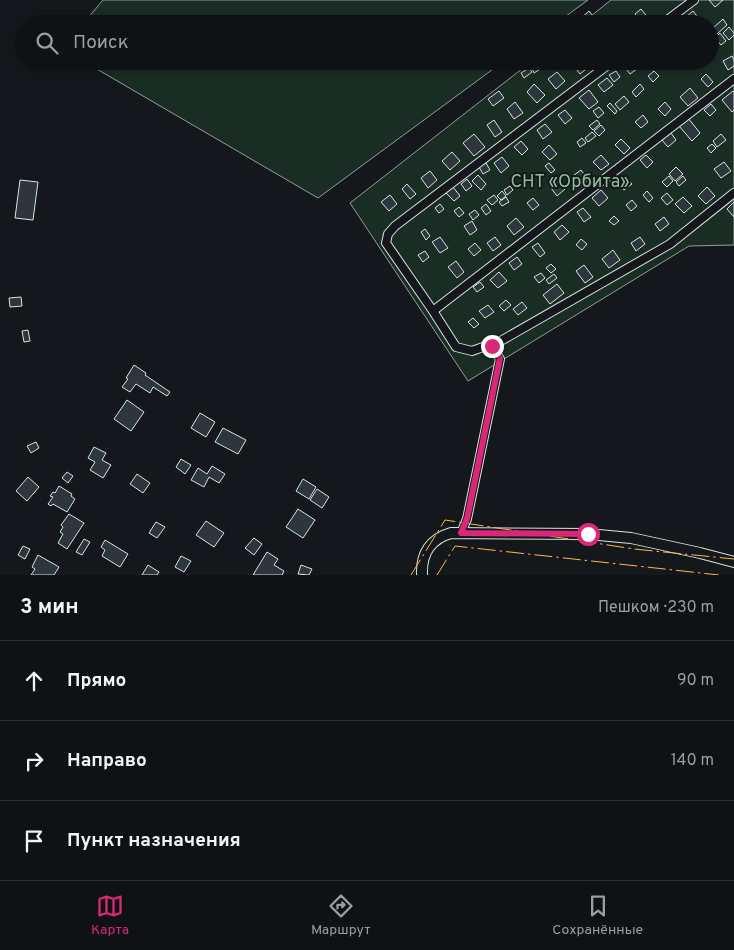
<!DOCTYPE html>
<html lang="ru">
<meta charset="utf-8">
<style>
:root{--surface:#0f1215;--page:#181b1e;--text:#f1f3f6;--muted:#9b9ea0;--line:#2f3234;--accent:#db2777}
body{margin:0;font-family:Overpass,sans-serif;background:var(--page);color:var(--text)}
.stop{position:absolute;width:15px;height:15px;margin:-11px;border:4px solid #db2777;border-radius:50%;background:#fff}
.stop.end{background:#db2777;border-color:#fff;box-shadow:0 1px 5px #0008}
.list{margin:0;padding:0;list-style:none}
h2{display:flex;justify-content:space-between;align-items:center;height:65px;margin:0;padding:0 20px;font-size:21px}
h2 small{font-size:16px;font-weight:400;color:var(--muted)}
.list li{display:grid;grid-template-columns:32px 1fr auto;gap:15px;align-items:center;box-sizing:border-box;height:80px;padding:0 20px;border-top:1px solid var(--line)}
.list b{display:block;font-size:19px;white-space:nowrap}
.list em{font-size:16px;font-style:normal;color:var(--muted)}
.icon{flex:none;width:28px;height:28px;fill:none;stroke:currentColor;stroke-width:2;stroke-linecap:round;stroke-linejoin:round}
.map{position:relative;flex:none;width:734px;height:575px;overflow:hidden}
.search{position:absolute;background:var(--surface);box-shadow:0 2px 8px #0003;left:15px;right:15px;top:15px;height:55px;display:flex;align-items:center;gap:12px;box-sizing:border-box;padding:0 18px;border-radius:28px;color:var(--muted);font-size:19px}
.sheet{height:305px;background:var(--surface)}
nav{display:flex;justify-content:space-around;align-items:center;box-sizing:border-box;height:70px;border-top:1px solid var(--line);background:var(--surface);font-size:14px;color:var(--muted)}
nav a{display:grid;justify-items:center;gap:2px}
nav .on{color:var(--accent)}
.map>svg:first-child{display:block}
</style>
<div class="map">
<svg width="734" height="575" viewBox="0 0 734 575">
<rect width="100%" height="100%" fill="#14181c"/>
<g fill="#1a2d24" stroke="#939e99">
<polygon points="103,0 588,0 555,24 83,24"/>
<polygon points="611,0 734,0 734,245 689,246 468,381 350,203 532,61 710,61 710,24 581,24"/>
<polygon points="83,61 504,61 318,198"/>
</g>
<g fill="#2c363c" stroke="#d8e6dc">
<polygon points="709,0 723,0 715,7"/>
<polygon points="641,9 649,19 642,24 635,14"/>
<polygon points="589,11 596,20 592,24 584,24 580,19"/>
<polygon points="693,11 700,20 695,24 690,24 685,18"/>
<polygon points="723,19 727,25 717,34 712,29"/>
<polygon points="729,27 734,33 734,35 729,40 723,33"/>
<polygon points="720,33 726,41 721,45 715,38"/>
<polygon points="732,56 734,60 734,66 728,70 723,61"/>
<polygon points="539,61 542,68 534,73 531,66"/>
<polygon points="570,61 588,61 591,65 580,74"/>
<polygon points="628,61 637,61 641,66 630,74 623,65"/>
<polygon points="685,61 689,64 683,70 680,66"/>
<polygon points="529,68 532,72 524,78 521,73"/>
<polygon points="616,71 620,77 614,82 609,75"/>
<polygon points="654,71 659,76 653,82 648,76"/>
<polygon points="557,72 565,81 556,89 548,79"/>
<polygon points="706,74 713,82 708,87 701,79"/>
<polygon points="607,78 613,85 604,92 598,85"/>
<polygon points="534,84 545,95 537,103 527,92"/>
<polygon points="640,84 644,89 636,97 632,92"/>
<polygon points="690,88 698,98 688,106 680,97"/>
<polygon points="589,90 598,102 589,109 579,98"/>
<polygon points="499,91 504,98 493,106 488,99"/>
<polygon points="733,91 734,92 734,110 732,112 722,100"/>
<polygon points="624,96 629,102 620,110 615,104"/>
<polygon points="515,102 523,113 514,119 507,109"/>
<polygon points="665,102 671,109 665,116 658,109"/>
<polygon points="610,103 617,111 615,114 607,106"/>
<polygon points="711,104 716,110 710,116 704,110"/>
<polygon points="599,107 604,113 598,118 593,111"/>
<polygon points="565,110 572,118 565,124 558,115"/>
<polygon points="643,115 648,122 641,128 635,122"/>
<polygon points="688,118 700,133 692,141 679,126"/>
<polygon points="494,120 502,132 495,137 487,125"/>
<polygon points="597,120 600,124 593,130 589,126"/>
<polygon points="545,124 552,132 543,139 537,130"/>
<polygon points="601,125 605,130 599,136 594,131"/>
<polygon points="592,132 596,136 588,142 585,138"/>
<polygon points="671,133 676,140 668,147 662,140"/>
<polygon points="474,134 485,147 474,156 463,143"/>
<polygon points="721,134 726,140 717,147 713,141"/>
<polygon points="582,138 586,143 580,147 577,142"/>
<polygon points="621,139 630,148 624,154 615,145"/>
<polygon points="521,141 528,149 522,155 514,147"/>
<polygon points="712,144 716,148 711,153 707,148"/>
<polygon points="549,145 557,154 550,160 542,152"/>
<polygon points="452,152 460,161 450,170 442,161"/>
<polygon points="601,155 609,164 601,170 593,162"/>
<polygon points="646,155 653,162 647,168 640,160"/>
<polygon points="502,157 509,166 501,173 494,163"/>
<polygon points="724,162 731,171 721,178 714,169"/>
<polygon points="486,163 490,170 483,174 479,167"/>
<polygon points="549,163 555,170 551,173 545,166"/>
<polygon points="676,167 683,174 675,181 669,174"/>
<polygon points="581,170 588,180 577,188 570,178"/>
<polygon points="430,171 437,180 428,188 421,178"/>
<polygon points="478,175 486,184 481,190 472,181"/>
<polygon points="625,176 632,184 624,190 617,182"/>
<polygon points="669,176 673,181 667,187 662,182"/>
<polygon points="683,176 686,180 679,186 676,182"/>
<polygon points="467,179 472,186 466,191 461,184"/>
<polygon points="20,180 38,182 33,220 15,218"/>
<polygon points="558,182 565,189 557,196 551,188"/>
<polygon points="407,184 416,194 410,199 402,189"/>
<polygon points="510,186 513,190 507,195 504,190"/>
<polygon points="453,187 460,196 454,201 446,193"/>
<polygon points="707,187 715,196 706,204 698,196"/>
<polygon points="601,190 608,198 599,206 592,198"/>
<polygon points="502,191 506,196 501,200 497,196"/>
<polygon points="647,191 653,198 649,202 643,195"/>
<polygon points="667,193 673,200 667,205 661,198"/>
<polygon points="390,195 397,204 389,211 381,202"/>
<polygon points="494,195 498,200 492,205 487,200"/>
<polygon points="506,197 509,202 502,206 499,202"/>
<polygon points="683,197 692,206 684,213 675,204"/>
<polygon points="533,198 539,205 533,210 527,203"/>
<polygon points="632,200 637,206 631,211 626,205"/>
<polygon points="734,202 734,217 727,209"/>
<polygon points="440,204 444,209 439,213 435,208"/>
<polygon points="486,204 491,211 486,215 481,208"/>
<polygon points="459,207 464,213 459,217 454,211"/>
<polygon points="583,208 591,217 584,222 577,212"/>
<polygon points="475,210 479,215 473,220 469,214"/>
<polygon points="614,216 619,221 614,225 609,221"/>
<polygon points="664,217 669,224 660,231 655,224"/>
<polygon points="516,218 524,227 514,235 507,226"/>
<polygon points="472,221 477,230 470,235 464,226"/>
<polygon points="562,225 569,232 560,240 554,232"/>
<polygon points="425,229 430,236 426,240 421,232"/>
<polygon points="440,237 448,248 440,253 432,242"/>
<polygon points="495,237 501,245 493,251 487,243"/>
<polygon points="640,237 645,244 636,251 631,243"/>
<polygon points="581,239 587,244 582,250 576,245"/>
<polygon points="475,243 481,250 474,256 468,249"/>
<polygon points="538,243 545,253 540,257 532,247"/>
<polygon points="613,250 620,260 609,268 602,259"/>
<polygon points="425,251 429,257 423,262 418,255"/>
<polygon points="517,257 522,264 514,270 509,263"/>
<polygon points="456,261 464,272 457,278 448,267"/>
<polygon points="551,264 556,269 551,273 546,268"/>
<polygon points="584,265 593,277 585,283 576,271"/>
<polygon points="499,272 507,281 498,288 490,280"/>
<polygon points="541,273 545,278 539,283 534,277"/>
<polygon points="554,274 557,278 549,284 546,280"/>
<polygon points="480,282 484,287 477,292 473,287"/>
<polygon points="557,284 564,293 550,304 543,295"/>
<polygon points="21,297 22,306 10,307 9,298"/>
<polygon points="506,300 511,305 504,311 499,306"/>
<polygon points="522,302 527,308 518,315 513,309"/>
<polygon points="488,305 494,312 485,318 479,311"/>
<polygon points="473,318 479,324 474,328 468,322"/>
<polygon points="28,330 30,341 24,342 22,331"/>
<polygon points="134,365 146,373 145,375 170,392 167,396 153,387 150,393 136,384 130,392 122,387 128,379 126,378"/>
<polygon points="127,400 144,412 131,431 114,419"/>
<polygon points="200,413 215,422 206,437 191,428"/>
<polygon points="223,428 246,440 238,454 215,442"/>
<polygon points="36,442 39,448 31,453 27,446"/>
<polygon points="94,447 106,453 102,460 111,465 103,478 90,470 95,462 88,458"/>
<polygon points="181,459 191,465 185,474 176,467"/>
<polygon points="212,466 225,474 219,483 209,477 204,487 191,480 198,468 207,474"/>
<polygon points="67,472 73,476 68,483 62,478"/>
<polygon points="137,474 150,483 143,493 130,484"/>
<polygon points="28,477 39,487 27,501 16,491"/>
<polygon points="303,479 316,487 309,499 296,491"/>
<polygon points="59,486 72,494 71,496 75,499 67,512 53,504 51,506 48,504 53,497 50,496 53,492 55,493"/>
<polygon points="317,489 329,497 322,508 310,500"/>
<polygon points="298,509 315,520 303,538 286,527"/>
<polygon points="69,514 84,523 67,549 58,543 63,534 60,532 63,527 61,525"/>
<polygon points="206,521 224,533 214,547 196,535"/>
<polygon points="156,522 165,527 157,538 149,533"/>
<polygon points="254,538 262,544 254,555 245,548"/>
<polygon points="84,539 90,542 82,555 76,552"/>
<polygon points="105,540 128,554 120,567 102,556 105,550 101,547"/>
<polygon points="23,546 30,549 25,559 18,555"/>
<polygon points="267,552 278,559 274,565 284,571 282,575 253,575"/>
<polygon points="38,555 59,567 54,575 31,575 35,569 32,567"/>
<polygon points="181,556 191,561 184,572 175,567"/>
<polygon points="148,565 159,572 157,575 142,575"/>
<polygon points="301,565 312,569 309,575 298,574"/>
</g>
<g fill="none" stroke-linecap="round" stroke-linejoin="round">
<g stroke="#d8e6dc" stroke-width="10">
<g id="minor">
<polyline points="662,24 694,0"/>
<polyline points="613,61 395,226 388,234 386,243 433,311 456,347 472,351 483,347 492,346 670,244 734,193"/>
<polyline points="433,311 734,79"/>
<polyline points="461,533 467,519 500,359 492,346"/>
</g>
</g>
<g stroke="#d8e6dc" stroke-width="12">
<path id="tertiary" d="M422,575C421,554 430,539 451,533L588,534L631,538L700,553L734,562"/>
</g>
<use href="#minor" stroke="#14181c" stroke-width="8"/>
<use href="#tertiary" stroke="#14181c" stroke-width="10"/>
<g stroke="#ffb74d" stroke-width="1" stroke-dasharray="18 4 2.5 4" stroke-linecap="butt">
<polyline points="411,575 445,520 634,549 734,559"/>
<polyline points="437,575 455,546 719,575"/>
</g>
</g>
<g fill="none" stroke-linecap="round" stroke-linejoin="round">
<polyline stroke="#db2777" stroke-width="6" points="492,346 500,358 467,519 461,533 588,534"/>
</g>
<g text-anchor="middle" stroke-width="4" stroke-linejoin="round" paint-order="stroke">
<g font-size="18" fill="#8ac095" stroke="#14181c">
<text x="570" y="187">СНТ «Орбита»</text>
</g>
</g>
</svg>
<div class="stop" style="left:588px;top:534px"></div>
<div class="stop end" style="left:492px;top:346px"></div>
<div class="search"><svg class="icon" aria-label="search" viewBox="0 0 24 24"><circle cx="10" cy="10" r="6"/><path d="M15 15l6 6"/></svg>Поиск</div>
</div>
<section class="sheet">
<h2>3 мин<small>Пешком · 230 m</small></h2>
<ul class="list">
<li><svg class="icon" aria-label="ahead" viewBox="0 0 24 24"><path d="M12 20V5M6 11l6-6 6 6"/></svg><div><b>Прямо</b></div><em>90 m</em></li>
<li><svg class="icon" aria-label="right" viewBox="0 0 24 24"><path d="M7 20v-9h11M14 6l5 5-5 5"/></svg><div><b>Направо</b></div><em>140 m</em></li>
<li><svg class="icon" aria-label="arrive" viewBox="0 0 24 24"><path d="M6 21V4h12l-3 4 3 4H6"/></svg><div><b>Пункт назначения</b></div></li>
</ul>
</section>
<nav>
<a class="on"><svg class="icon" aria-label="map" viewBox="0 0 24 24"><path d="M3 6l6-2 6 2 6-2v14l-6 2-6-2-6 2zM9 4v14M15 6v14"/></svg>Карта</a>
<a><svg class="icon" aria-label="directions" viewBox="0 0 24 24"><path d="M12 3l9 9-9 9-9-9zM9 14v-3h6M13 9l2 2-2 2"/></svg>Маршрут</a>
<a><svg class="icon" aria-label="saved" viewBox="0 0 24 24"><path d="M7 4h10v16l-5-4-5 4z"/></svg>Сохранённые</a>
</nav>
